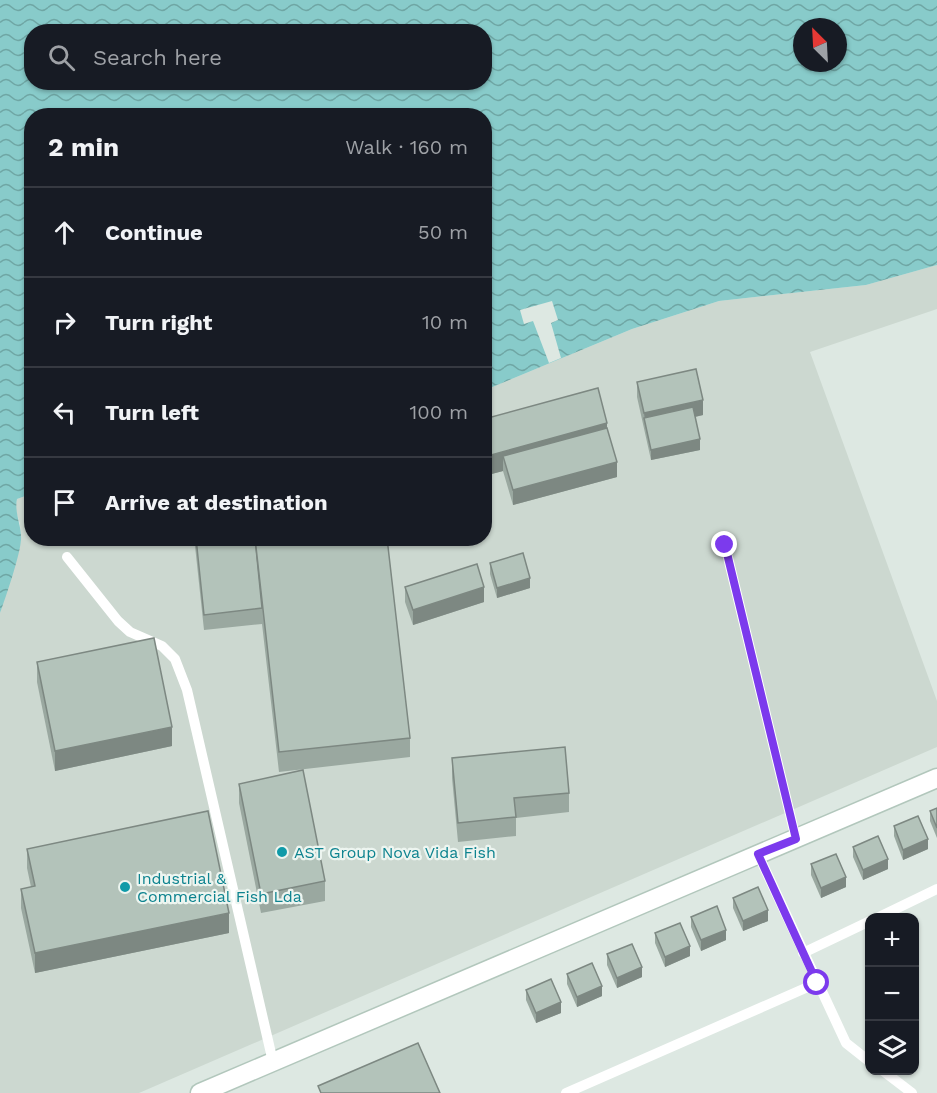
<!DOCTYPE html>
<meta charset="utf-8">
<style>
:root{--surface:#171b24;--page:#20242c;--text:#f1f3f6;--muted:#9ea1a6;--line:#363941}
body{margin:0;font-family:"Work Sans",sans-serif;background:var(--page);color:var(--text)}
.controls{position:absolute;right:18px;bottom:18px;display:grid;overflow:hidden;border-radius:12px;box-shadow:0 2px 4px #0004}
.controls button{width:54px;height:54px;display:grid;place-items:center;padding:0;border:0;border-bottom:2px solid var(--line);background:var(--surface);color:var(--text);font:30px sans-serif}
.compass{position:absolute;left:793px;top:18px;width:54px;height:54px;border-radius:50%;background:var(--surface);box-shadow:0 2px 4px #0004;rotate:336deg}
.stop{position:absolute;width:18px;height:18px;margin:-14px;border:4px solid #7c3aed;border-radius:50%;background:#fff}
.stop.end{background:#7c3aed;border-color:#fff;box-shadow:0 2px 6px #0008}
.list{margin:0;padding:0;list-style:none}
h2{display:flex;justify-content:space-between;align-items:center;height:78px;margin:0;padding:0 24px;font-size:26px}
h2 small{font-size:20px;font-weight:400;color:var(--muted)}
.list li{display:grid;grid-template-columns:39px 1fr auto;gap:18px;align-items:center;box-sizing:border-box;height:90px;padding:0 24px;border-top:2px solid var(--line)}
.list b{display:block;font-size:22px;white-space:nowrap}
.list em{font-size:20px;font-style:normal;color:var(--muted)}
.icon{flex:none;width:33px;height:33px;fill:none;stroke:currentColor;stroke-width:2;stroke-linecap:round;stroke-linejoin:round}
.map{position:relative;flex:none;width:937px;height:1093px;overflow:hidden}
.search{position:absolute;background:var(--surface);box-shadow:0 2px 4px #0004;left:24px;top:24px;width:468px;height:66px;display:flex;align-items:center;gap:15px;box-sizing:border-box;padding:0 21px;border-radius:24px;color:var(--muted);font-size:22px}
.panel{position:absolute;background:var(--surface);box-shadow:0 2px 4px #0004;left:24px;top:108px;width:468px;height:438px;border-radius:24px}
.map>svg:first-child{display:block}
</style>
<div class="map">
<svg width="937" height="1093" viewBox="0 0 937 1093">
<defs>
<pattern id="water-waves" width="16" height="10" patternUnits="userSpaceOnUse" patternTransform="scale(1.5)"><rect width="16" height="10" fill="#88cbca"/><path d="M0 5q4-4 8 0t8 0" fill="none" stroke="#6fa6a4"/></pattern>
</defs>
<rect width="100%" height="100%" fill="#dde8e2"/>
<polygon fill="#ccd8d0" points="937,265 937,309 810,352 937,701 937,747 139,1093 0,1093 0,613 21,541 20,524 15,508 17,499 31,494 32,538 484,538 485,390 632,329 719,301 866,285"/>
<path fill="url(#water-waves)" fill-rule="evenodd" d="M0,0H937V265L866,285L719,301L632,329L485,390L484,116H32L31,494L17,499C14,513 22,526 21,540C20,555 6,597 0,613ZM802,27H838V63H802ZM32,32H484V82H32Z"/>
<polygon fill="#dde8e2" points="552,301 558,320 551,323 561,358 549,363 533,321 524,324 520,310"/>
<g fill="none" stroke-linecap="round" stroke-linejoin="round">
<g stroke="#b2c7bc" stroke-width="21">
<polyline id="secondary" points="200,1093 937,778"/>
</g>
<g stroke="#fff" stroke-width="10">
<polyline points="725,545 796,839"/>
<polyline points="67,557 118,621 130,632 162,646 175,659 187,690 273,1062"/>
<polyline points="758,854 846,1043 870,1062"/>
<polyline points="877,918 937,889"/>
<polyline points="803,953 870,921"/>
<polyline points="882,1070 912,1093"/>
<polyline points="566,1093 817,983"/>
</g>
<use href="#secondary" stroke="#fff" stroke-width="18"/>
</g>
<g fill="#9aa8a0">
<polygon points="637,382 703,415 695,417 700,450 651,460 637,397"/>
<polygon points="484,419 607,428 617,477 513,505 503,471 484,476"/>
<polygon points="195,538 387,538 410,738 410,757 279,772 262,624 204,630 195,546"/>
<polygon points="490,563 530,588 497,598 490,574"/>
<polygon points="405,587 484,602 413,625 405,602"/>
<polygon points="37,662 172,746 55,771 37,682"/>
<polygon points="452,758 569,793 569,812 516,818 516,836 458,842 452,778"/>
<polygon points="239,784 325,881 325,901 261,913 239,803"/>
<polygon points="937,808 937,838 930,821 930,811"/>
<polygon points="894,826 928,849 903,860 894,836"/>
<polygon points="853,847 888,869 863,880 853,857"/>
<polygon points="27,849 229,933 35,973 21,908 21,889 31,887 27,868"/>
<polygon points="811,864 846,887 821,898 811,875"/>
<polygon points="733,898 768,921 743,931 733,908"/>
<polygon points="691,917 726,940 701,951 691,927"/>
<polygon points="655,933 690,956 665,967 655,943"/>
<polygon points="607,954 642,977 617,988 607,965"/>
<polygon points="567,974 602,996 577,1007 567,984"/>
<polygon points="526,990 561,1013 536,1023 526,1000"/>
</g>
<g fill="#7d8882">
<polygon points="703,400 703,415 646,428 644,413"/>
<polygon points="607,423 607,443 503,456 503,471 484,476 484,457"/>
<polygon points="700,439 700,450 651,460 651,450"/>
<polygon points="617,462 617,477 513,505 513,490"/>
<polygon points="530,578 530,588 497,598 497,588"/>
<polygon points="484,587 484,602 413,625 413,610"/>
<polygon points="172,727 172,746 55,771 55,751"/>
<polygon points="928,839 928,849 903,860 903,850"/>
<polygon points="888,859 888,869 863,880 863,870"/>
<polygon points="846,877 846,887 821,898 821,888"/>
<polygon points="768,910 768,921 743,931 743,921"/>
<polygon points="229,913 229,933 35,973 35,953"/>
<polygon points="726,930 726,940 701,951 701,940"/>
<polygon points="690,946 690,956 665,967 665,957"/>
<polygon points="642,967 642,977 617,988 617,978"/>
<polygon points="602,986 602,996 577,1007 577,997"/>
<polygon points="561,1002 561,1013 536,1023 536,1013"/>
</g>
<g fill="#b3c3ba" stroke="#7d8882" stroke-width="1.5">
<polygon points="696,369 703,400 644,413 637,382"/>
<polygon points="598,388 607,423 484,457 484,419"/>
<polygon points="693,407 700,439 651,450 644,418"/>
<polygon points="607,428 617,462 513,490 503,456"/>
<polygon points="196,538 255,538 262,608 204,615"/>
<polygon points="255,538 387,538 410,738 279,752"/>
<polygon points="523,553 530,578 497,588 490,563"/>
<polygon points="477,564 484,587 413,610 405,587"/>
<polygon points="154,638 172,727 55,751 37,662"/>
<polygon points="565,747 569,793 514,798 516,817 458,823 452,758"/>
<polygon points="303,770 325,881 261,894 239,784"/>
<polygon points="937,808 937,828 930,811"/>
<polygon points="208,811 229,913 35,953 21,889 35,886 27,849"/>
<polygon points="918,816 928,839 903,850 894,826"/>
<polygon points="878,836 888,859 863,870 853,847"/>
<polygon points="836,854 846,877 821,888 811,864"/>
<polygon points="758,887 768,910 743,921 733,898"/>
<polygon points="717,906 726,930 701,940 691,917"/>
<polygon points="680,923 690,946 665,957 655,933"/>
<polygon points="632,944 642,967 617,978 607,954"/>
<polygon points="592,963 602,986 577,997 567,974"/>
<polygon points="551,979 561,1002 536,1013 526,990"/>
<polygon points="418,1043 440,1093 321,1093 318,1086"/>
</g>
<g fill="none" stroke-linecap="round" stroke-linejoin="round">
<polyline stroke="#7c3aed" stroke-width="8" points="725,545 796,839 758,854 817,983"/>
</g>
<g fill="#0f9aa8" stroke="#edf5f0" stroke-width="2">
<circle cx="282" cy="852" r="6"/>
<circle cx="125" cy="887" r="6"/>
</g>
<g text-anchor="middle" stroke-width="4.5" stroke-linejoin="round" paint-order="stroke">
<g font-size="16" fill="#0d838f" stroke="#edf5f0" text-anchor="start">
<text x="294" y="858">AST Group Nova Vida Fish</text>
<text x="137" y="884">Industrial &amp;<tspan x="137" dy="18">Commercial Fish Lda</tspan></text>
</g>
</g>
</svg>
<div class="controls">
<button>+</button>
<button>−</button>
<button><svg class="icon" aria-label="layers" viewBox="0 0 24 24"><path d="M12 4l9 5-9 5-9-5zM3 14l9 5 9-5"/></svg></button>
</div>
<svg class="compass" viewBox="-18 -18 36 36"><path d="M0-13l5 13h-10z" fill="#e53935"/><path d="M0 13l5-13h-10z" fill="#9ea1a6"/></svg>
<div class="stop" style="left:817px;top:983px"></div>
<div class="stop end" style="left:725px;top:545px"></div>
<div class="search"><svg class="icon" aria-label="search" viewBox="0 0 24 24"><circle cx="10" cy="10" r="6"/><path d="M15 15l6 6"/></svg>Search here</div>
<section class="panel">
<h2>2 min<small>Walk · 160 m</small></h2>
<ul class="list">
<li><svg class="icon" aria-label="ahead" viewBox="0 0 24 24"><path d="M12 20V5M6 11l6-6 6 6"/></svg><div><b>Continue</b></div><em>50 m</em></li>
<li><svg class="icon" aria-label="right" viewBox="0 0 24 24"><path d="M7 20v-9h11M14 6l5 5-5 5"/></svg><div><b>Turn right</b></div><em>10 m</em></li>
<li><svg class="icon" aria-label="left" viewBox="0 0 24 24"><path d="M17 20v-9H6M10 6l-5 5 5 5"/></svg><div><b>Turn left</b></div><em>100 m</em></li>
<li><svg class="icon" aria-label="arrive" viewBox="0 0 24 24"><path d="M6 21V4h12l-3 4 3 4H6"/></svg><div><b>Arrive at destination</b></div></li>
</ul>
</section>
</div>
